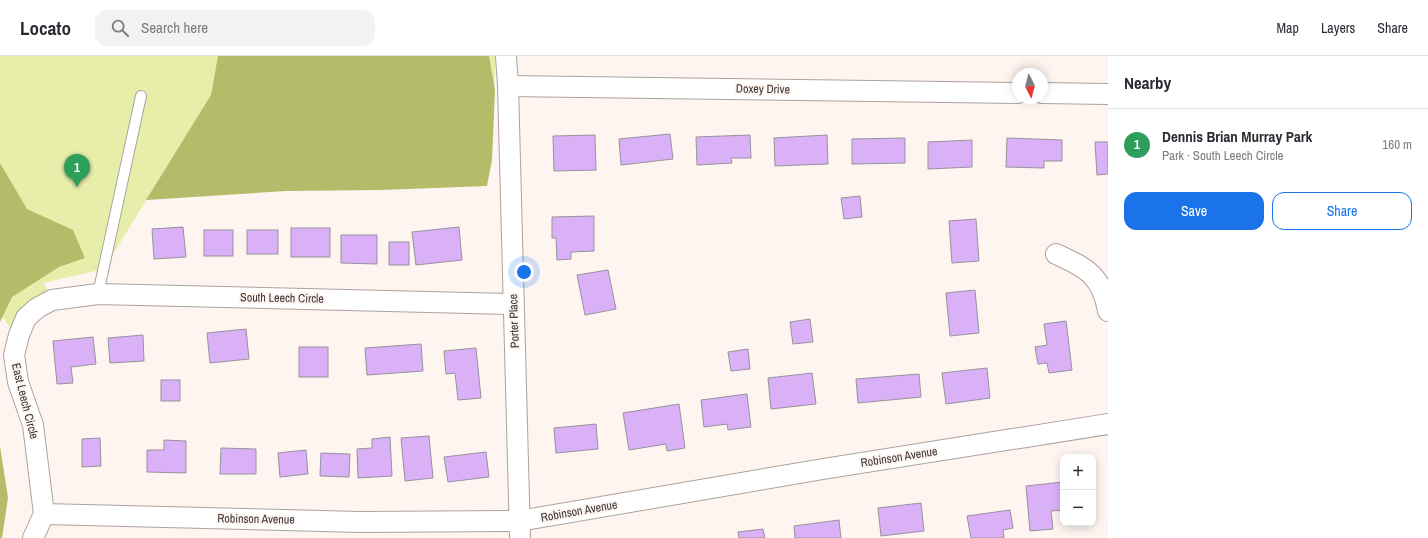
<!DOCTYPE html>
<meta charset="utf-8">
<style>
:root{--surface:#fff;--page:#f2f2f3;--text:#2b2b33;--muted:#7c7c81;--line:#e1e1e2;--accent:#1a73e8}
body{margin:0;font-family:"Archivo Narrow",sans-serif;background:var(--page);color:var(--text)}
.controls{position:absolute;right:12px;bottom:12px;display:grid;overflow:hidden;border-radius:8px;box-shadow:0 2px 10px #0003}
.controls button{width:36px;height:36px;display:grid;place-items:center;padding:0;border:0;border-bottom:1px solid var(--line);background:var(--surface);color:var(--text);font:20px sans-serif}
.compass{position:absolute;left:1012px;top:12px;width:36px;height:36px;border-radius:50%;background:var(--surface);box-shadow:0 2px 10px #0003;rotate:174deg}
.you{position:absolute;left:524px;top:216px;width:14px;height:14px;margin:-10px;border:3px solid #fff;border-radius:50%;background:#1a73e8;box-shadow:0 0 0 6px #1a73e833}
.badge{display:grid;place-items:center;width:26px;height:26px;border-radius:50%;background:var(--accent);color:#fff;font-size:13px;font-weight:700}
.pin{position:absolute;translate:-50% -33px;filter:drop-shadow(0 1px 2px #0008)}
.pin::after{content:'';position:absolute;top:21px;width:14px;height:12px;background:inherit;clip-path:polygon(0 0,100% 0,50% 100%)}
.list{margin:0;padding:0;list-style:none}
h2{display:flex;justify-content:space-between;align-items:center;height:52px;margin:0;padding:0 16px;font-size:17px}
h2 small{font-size:13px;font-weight:400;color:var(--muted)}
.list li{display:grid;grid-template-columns:26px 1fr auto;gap:12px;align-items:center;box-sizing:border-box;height:72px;padding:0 16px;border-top:1px solid var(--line)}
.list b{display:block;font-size:15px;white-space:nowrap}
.list p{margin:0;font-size:13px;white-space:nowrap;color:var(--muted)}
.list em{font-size:13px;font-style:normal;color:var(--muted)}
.actions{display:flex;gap:8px;padding:12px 16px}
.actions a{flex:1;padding:9px 0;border:1px solid var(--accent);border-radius:12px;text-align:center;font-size:14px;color:var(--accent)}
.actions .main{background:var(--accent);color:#fff}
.icon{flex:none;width:22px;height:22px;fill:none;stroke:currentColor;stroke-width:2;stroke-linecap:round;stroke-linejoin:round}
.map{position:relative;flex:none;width:1108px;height:482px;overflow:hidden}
header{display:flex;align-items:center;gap:24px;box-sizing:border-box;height:56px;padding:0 20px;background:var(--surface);border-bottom:1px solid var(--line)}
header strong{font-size:19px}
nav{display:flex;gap:22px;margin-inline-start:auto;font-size:14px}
.search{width:280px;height:36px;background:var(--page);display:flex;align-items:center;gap:10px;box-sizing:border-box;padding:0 14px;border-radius:12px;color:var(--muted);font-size:15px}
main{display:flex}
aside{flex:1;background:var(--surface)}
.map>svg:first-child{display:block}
</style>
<header>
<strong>Locato</strong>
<div class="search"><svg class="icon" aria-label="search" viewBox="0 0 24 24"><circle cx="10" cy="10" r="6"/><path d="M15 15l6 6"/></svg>Search here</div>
<nav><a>Map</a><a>Layers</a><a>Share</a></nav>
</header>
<main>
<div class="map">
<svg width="1108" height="482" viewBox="0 0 1108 482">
<rect width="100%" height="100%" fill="#fef5f1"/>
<polygon fill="#e7eeaa" points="0,0 496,0 491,78 184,82 104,213 43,227 49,237 13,276 0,257"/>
<g fill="#b4bb69">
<polygon points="218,0 489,0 495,34 492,104 487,130 381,134 286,135 146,144 211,39"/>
<polygon points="0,107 27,153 73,174 85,202 59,211 12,241 0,266"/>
<polygon points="0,390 8,442 2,482 0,482"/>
</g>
<g fill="#dab1f7" stroke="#97929b">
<polygon points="670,78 673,103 621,109 619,83"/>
<polygon points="595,79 596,114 554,115 553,80"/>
<polygon points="750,79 751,102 731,102 732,107 697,109 696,81"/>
<polygon points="827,79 828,108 775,110 774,82"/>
<polygon points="905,82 905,107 852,108 852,83"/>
<polygon points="1007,82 1062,84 1062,105 1044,105 1044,112 1006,111"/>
<polygon points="972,84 972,111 928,113 928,86"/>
<polygon points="1095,86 1108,86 1108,118 1097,119"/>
<polygon points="860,140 862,161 844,163 841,142"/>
<polygon points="594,160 594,195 571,196 571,203 557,204 556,182 552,182 552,161"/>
<polygon points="976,163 979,205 952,207 949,165"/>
<polygon points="183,171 186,201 154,203 152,173"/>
<polygon points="459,171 462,204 416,209 412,176"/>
<rect x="291" y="172" width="39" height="29"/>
<rect x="204" y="174" width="29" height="26"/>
<rect x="247" y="174" width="31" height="24"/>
<polygon points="341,179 377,179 377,208 341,207"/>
<rect x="389" y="186" width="20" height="23"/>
<polygon points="608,214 616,253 585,259 577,219"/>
<polygon points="975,234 979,277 950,280 946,237"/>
<polygon points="810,263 813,286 793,288 790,266"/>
<polygon points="1066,265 1072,314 1049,317 1047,307 1038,308 1035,291 1047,289 1044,268"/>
<polygon points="246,273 249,303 210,307 207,277"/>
<polygon points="143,279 144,305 110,307 108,282"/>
<polygon points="93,281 96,308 71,311 73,327 57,328 53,285"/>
<polygon points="421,288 423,315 367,319 365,292"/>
<rect x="299" y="291" width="29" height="30"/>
<polygon points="476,292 481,342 458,344 455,317 446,318 444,295"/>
<polygon points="748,293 750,313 731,315 728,296"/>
<polygon points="987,312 990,342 946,348 942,317"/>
<polygon points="812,317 816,348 771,353 768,322"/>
<polygon points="919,318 921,341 858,347 856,323"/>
<rect x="161" y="324" width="19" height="21"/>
<polygon points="747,338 751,371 728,374 727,368 704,371 701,344"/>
<polygon points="679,348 685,392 667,395 666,388 629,394 623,357"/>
<polygon points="596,368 598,393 556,397 554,372"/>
<polygon points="429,380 433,422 405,425 401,382"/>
<polygon points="390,381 392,420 358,422 357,393 372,392 372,383"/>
<polygon points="100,382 101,410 82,411 82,383"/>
<polygon points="164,384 186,385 186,417 147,416 147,394 164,394"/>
<polygon points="221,392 256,393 256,418 220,418"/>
<polygon points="306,394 308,418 280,421 278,397"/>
<polygon points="486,396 489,421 448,426 444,401"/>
<polygon points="321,397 350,398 349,421 320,420"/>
<polygon points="1063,426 1063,454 1051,455 1053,473 1030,475 1026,430"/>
<polygon points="921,447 924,475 881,480 878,452"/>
<polygon points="1010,454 1013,472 1003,474 1004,482 971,482 967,460"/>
<polygon points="839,464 841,482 795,482 794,470"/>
<polygon points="763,473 765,482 739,482 738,476"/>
</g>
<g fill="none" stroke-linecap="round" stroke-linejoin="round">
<g stroke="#ada29d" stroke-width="12">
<polyline id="service" points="98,238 141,40"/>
</g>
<g stroke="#ada29d" stroke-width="22">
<g id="minor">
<polyline points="506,0 508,30 520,482"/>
<polyline points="508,30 1018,37"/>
<polyline points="1042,37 1108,38"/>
<path d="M1056,198C1087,212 1102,220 1108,255"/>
<polyline points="44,458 360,466 519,465 823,413 1108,368"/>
<polyline points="33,482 44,458 33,369 18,326 14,299 19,279 26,262 37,252 52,244 98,238 513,248"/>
</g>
</g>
<use href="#service" stroke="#fff" stroke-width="10"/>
<use href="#minor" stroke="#fff" stroke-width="20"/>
</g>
<g text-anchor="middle" stroke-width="4" stroke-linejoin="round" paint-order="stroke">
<g font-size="12" fill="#3b3634" stroke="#fef5f1">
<text transform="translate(763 33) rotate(1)" y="4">Doxey Drive</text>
<text transform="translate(282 242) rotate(1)" y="4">South Leech Circle</text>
<text transform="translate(514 265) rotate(-92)" y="4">Porter Place</text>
<text transform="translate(25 345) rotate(76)" y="4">East Leech Circle</text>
<text transform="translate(899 401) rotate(-9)" y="4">Robinson Avenue</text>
<text transform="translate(579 455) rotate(-10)" y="4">Robinson Avenue</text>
<text transform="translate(256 463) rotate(1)" y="4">Robinson Avenue</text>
</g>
</g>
</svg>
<div class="controls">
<button>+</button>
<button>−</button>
</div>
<svg class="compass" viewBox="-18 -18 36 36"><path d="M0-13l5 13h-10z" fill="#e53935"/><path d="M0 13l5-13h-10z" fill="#7c7c81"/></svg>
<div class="you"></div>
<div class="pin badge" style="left:77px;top:131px;background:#2e9e5b">1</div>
</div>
<aside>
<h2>Nearby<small></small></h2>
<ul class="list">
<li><span class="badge" style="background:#2e9e5b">1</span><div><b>Dennis Brian Murray Park</b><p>Park · South Leech Circle</p></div><em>160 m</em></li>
</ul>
<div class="actions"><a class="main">Save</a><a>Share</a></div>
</aside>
</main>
